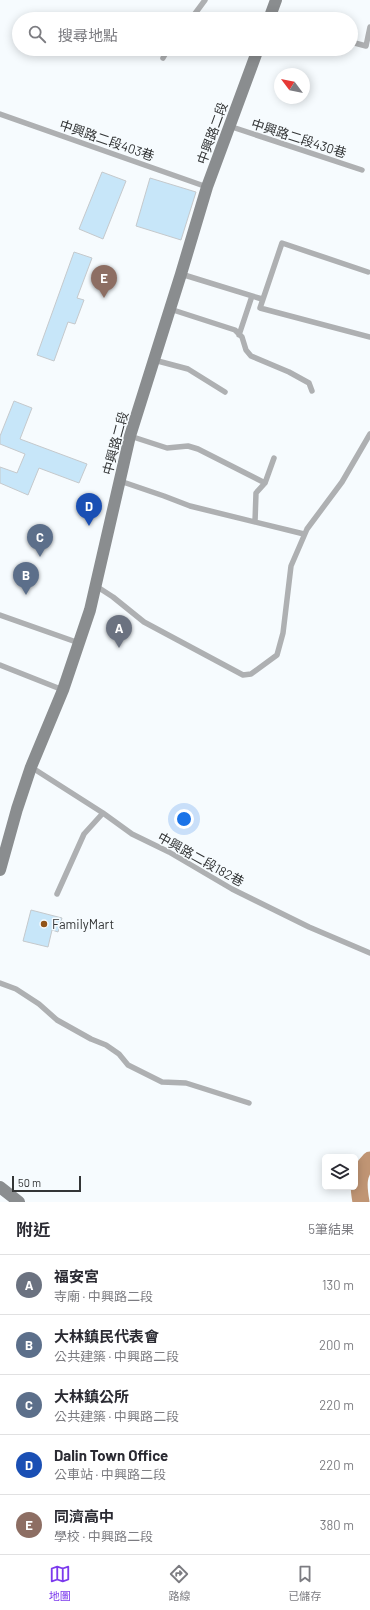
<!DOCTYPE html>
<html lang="zh-TW">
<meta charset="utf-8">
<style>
:root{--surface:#fff;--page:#f7f7f7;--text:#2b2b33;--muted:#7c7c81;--line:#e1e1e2;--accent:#7c3aed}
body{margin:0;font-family:Barlow,"Noto Sans TC",sans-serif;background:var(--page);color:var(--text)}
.controls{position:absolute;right:12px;bottom:12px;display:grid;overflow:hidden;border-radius:6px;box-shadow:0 2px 10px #0003}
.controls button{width:36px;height:36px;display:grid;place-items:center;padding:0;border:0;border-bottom:1px solid var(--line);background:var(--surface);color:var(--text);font:20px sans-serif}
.compass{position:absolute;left:274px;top:68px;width:36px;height:36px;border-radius:50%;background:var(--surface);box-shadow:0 2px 10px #0003;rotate:302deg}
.scale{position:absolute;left:12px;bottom:10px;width:69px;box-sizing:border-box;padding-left:4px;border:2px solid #333536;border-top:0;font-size:11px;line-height:14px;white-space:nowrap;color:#333536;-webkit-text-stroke:3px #f6fbfe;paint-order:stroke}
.you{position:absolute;left:184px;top:819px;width:14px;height:14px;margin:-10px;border:3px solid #fff;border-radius:50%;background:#1a73e8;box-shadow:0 0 0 6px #1a73e833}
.badge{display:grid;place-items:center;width:26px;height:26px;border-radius:50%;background:var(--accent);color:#fff;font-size:13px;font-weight:700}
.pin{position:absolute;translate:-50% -33px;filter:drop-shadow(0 1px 2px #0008)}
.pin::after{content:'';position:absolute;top:21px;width:14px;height:12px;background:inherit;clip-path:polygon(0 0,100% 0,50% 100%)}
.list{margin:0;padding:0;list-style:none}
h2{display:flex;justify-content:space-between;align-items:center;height:52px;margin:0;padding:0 16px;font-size:17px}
h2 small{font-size:13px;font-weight:400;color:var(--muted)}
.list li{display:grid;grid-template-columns:26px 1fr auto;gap:12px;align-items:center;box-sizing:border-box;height:60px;padding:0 16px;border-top:1px solid var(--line)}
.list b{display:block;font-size:15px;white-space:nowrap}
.list p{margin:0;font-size:13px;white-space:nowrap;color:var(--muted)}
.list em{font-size:13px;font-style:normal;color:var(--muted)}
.icon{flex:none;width:22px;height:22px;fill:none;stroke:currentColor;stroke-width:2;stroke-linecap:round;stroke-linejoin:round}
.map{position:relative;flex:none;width:370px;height:1202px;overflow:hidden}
.search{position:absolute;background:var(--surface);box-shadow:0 2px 10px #0003;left:12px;right:12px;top:12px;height:44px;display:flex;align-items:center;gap:10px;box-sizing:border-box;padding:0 14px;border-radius:22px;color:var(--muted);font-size:15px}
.sheet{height:352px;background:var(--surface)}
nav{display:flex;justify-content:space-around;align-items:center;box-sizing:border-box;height:56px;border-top:1px solid var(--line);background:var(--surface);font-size:11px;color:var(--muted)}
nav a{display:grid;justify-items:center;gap:2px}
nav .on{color:var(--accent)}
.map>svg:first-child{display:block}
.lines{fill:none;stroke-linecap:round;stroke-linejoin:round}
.river{stroke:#c09574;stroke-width:17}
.building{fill:#c7e6f9;stroke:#c5c9cc}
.lane{stroke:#aeb0b2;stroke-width:5.5}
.secondary{stroke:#8a8d8f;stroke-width:12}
.poi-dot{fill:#915317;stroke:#f6fbfe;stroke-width:1.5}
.labels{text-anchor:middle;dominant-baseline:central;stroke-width:3;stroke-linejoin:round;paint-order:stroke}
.street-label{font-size:13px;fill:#333536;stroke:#f6fbfe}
.poi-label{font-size:13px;fill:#333536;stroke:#f6fbfe;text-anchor:start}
</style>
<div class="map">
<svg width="370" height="1202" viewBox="0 0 370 1202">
<rect width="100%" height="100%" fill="#f6fbfe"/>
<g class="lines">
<path class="river" d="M361 1202C358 1185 357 1173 370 1160"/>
</g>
<path class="building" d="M102 172 126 181 103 239 79 229Z
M150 178 196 192 181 240 136 226Z
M74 252 92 258 77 298 84 300 75 324 68 322 54 361 37 355Z
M14 401 32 408 20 439 87 464 79 483 39 468 28 495 0 483V467L17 473 25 454 0 444V436Z
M31 910 62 918 58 932 52 930 48 947 23 941Z"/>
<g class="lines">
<path class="lane" d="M191 19 205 0
M351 42 366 46 370 27
M163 58 168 49
M0 114 207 187
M229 126 362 170
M368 272 282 243 260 308 370 337
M181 274 262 299
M170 309 235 330 242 337 246 350 251 356 289 372 309 383 312 391
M239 335 252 296
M154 360 188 369 225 392
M130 436 167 448 188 446 198 449 265 483 274 458
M120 481 164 496 190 506 304 534
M255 522 256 493 265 483
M96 586 113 597 144 622 243 675 251 674 277 655 283 633 291 566 307 529 342 482 370 434
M0 615 79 643
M0 665 63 690
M31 767 103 813 132 834 169 852 232 889 309 927 370 953
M57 894 84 834 103 813
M0 983 16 989 39 1004 57 1020 91 1039 106 1045 119 1054 128 1065 162 1082 186 1083 249 1103"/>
<path class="secondary" d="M269 19 276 0
M0 870 17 809 31 767 63 690 90 610 130 436 181 274 207 187 258 49
M0 1187 19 1202"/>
</g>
<circle class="poi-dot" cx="44" cy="924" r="4"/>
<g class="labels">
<g class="street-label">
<text transform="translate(212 133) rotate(-70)">中興路二段</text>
<text transform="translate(299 138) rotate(18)">中興路二段430巷</text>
<text transform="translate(107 140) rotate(19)">中興路二段403巷</text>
<text transform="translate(115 443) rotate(-75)">中興路二段</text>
<text transform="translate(201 859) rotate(29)">中興路二段182巷</text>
</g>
<g class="poi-label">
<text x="52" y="924">FamilyMart</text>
</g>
</g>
</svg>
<div class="controls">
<button><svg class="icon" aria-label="layers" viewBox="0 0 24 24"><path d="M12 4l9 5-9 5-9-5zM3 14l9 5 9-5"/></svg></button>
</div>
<svg class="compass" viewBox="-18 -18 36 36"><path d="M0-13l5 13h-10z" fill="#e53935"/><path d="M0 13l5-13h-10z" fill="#7c7c81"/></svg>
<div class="scale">50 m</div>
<div class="you"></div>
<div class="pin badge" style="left:119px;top:648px;background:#6b7280">A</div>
<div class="pin badge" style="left:26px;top:595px;background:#5c6f8a">B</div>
<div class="pin badge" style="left:40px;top:557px;background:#5c6f8a">C</div>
<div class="pin badge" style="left:89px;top:526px;background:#1a4fb4">D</div>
<div class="pin badge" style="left:104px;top:298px;background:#8d6e63">E</div>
<div class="search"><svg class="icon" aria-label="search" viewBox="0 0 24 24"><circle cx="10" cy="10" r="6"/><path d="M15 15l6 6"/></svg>搜尋地點</div>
</div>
<section class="sheet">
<h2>附近<small>5筆結果</small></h2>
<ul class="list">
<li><span class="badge" style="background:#6b7280">A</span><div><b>福安宮</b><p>寺廟 · 中興路二段</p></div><em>130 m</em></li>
<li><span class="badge" style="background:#5c6f8a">B</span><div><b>大林鎮民代表會</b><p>公共建築 · 中興路二段</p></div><em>200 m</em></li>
<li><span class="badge" style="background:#5c6f8a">C</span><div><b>大林鎮公所</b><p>公共建築 · 中興路二段</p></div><em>220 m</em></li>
<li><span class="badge" style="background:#1a4fb4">D</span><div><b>Dalin Town Office</b><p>公車站 · 中興路二段</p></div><em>220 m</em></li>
<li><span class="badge" style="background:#8d6e63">E</span><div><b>同濟高中</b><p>學校 · 中興路二段</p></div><em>380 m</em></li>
</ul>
</section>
<nav>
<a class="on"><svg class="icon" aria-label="map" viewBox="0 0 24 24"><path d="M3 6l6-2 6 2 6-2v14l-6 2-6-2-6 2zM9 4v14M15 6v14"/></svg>地圖</a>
<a><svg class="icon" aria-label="directions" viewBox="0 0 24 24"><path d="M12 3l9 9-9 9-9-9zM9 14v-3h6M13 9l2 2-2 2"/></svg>路線</a>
<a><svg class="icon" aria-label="saved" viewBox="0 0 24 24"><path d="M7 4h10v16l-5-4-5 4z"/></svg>已儲存</a>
</nav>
